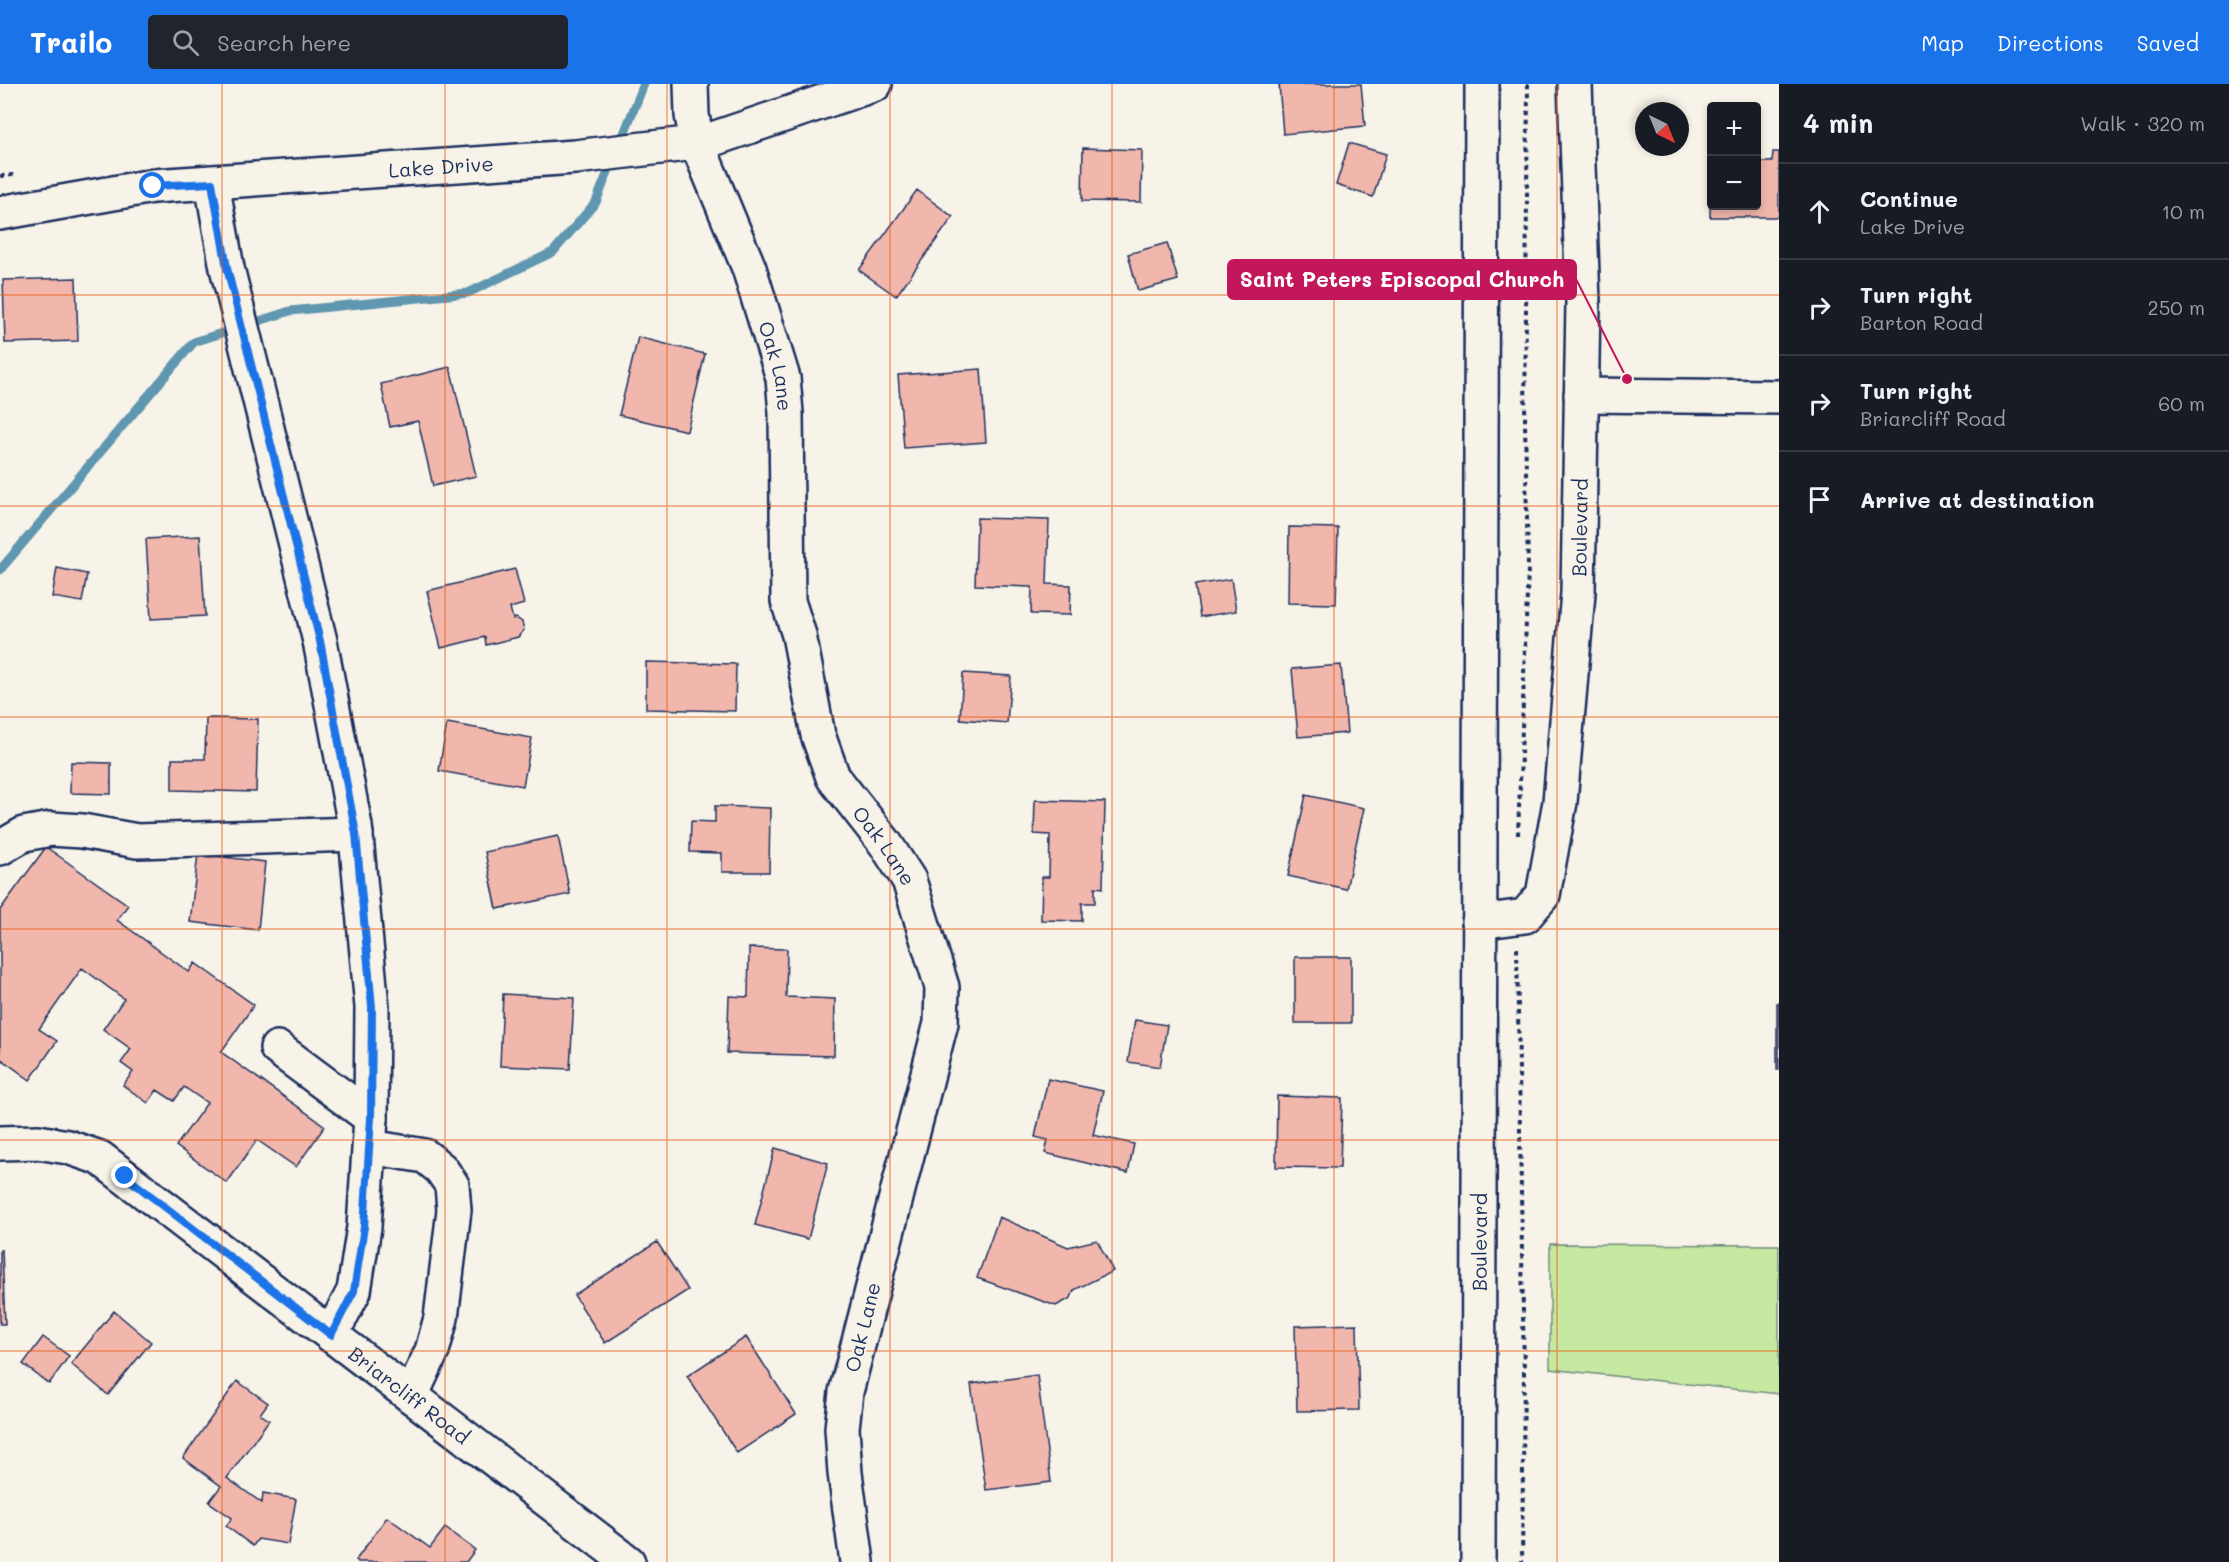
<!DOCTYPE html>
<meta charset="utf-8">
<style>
:root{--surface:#171b24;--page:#20242c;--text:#f1f3f6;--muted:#9ea1a6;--line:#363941;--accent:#1a73e8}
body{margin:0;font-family:Mali,sans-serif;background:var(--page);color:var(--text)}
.controls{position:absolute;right:18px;top:18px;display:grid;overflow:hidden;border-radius:6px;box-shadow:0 3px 9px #0003}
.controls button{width:54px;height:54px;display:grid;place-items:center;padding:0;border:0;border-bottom:2px solid var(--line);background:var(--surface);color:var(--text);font:30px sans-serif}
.compass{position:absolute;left:1635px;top:18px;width:54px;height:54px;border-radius:50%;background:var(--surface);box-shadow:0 3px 9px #0003;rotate:137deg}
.stop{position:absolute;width:18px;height:18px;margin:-14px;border:4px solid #1a73e8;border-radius:50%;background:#fff}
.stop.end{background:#1a73e8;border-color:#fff;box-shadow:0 2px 6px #0008}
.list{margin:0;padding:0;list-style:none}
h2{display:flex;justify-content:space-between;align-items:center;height:78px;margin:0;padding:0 24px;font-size:26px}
h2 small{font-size:20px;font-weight:400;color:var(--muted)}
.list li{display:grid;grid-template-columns:39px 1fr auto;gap:18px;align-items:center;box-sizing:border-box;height:96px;padding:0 24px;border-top:2px solid var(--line)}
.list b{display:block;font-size:22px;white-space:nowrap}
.list p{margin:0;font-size:20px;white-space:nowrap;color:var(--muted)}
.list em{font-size:20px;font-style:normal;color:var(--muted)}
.icon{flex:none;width:33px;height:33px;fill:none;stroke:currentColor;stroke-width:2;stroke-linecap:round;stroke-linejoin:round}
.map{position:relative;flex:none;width:1779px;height:1478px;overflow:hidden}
header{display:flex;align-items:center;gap:36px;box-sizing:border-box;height:84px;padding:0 30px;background:var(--accent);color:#fff}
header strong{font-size:28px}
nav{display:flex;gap:33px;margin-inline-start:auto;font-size:21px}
.search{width:420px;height:54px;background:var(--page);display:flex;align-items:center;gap:15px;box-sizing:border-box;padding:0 21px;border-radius:6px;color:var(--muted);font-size:22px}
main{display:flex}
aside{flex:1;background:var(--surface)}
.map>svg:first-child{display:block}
.green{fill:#c6e9a2;stroke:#708c80;stroke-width:1.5}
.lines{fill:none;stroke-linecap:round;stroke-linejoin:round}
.stream{stroke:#5e96b0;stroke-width:9}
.building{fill:#f2b7ac;stroke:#1b2f5e;stroke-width:1.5}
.minor-casing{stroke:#1b2f5e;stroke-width:38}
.major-casing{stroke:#1b2f5e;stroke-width:38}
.path{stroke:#1b2f5e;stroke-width:4;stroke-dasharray:4.5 4.5;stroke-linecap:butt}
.minor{stroke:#f7f3e8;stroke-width:33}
.major{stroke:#f7f3e8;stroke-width:33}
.route{stroke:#1a73e8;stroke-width:8}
.grid{fill:none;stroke:#e8590c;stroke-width:1.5;stroke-opacity:0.55}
.labels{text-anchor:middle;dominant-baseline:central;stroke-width:4.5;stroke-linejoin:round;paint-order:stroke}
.street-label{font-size:20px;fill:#1b2f5e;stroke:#f7f3e8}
.leader{fill:none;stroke:#c2185b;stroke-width:2}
.callout-dot{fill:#c2185b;stroke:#f7f3e8;stroke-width:2}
.callout{fill:#c2185b;stroke:#c2185b;stroke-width:2}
.callout-label{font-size:21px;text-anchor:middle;font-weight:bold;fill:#fff}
</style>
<header>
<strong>Trailo</strong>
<div class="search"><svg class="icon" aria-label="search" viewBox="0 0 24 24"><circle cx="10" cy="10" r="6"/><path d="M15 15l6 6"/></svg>Search here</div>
<nav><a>Map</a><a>Directions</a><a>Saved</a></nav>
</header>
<main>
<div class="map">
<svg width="1779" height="1478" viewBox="0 0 1779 1478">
<rect width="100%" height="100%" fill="#f7f3e8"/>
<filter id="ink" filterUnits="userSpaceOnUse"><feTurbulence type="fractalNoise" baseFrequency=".0167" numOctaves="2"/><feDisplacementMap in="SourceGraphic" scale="12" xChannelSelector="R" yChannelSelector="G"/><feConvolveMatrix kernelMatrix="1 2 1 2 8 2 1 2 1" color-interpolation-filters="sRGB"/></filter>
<g filter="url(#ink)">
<path class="green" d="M1550 1160 1779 1161V1310L1550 1285Z"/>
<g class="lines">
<path class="stream" d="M619 62 644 0
M0 486 194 258 290 227 468 209 553 168 596 118 613 75"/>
</g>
<path class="building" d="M1279 0H1361L1365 42 1283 50Z
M1349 59 1386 70 1373 113 1336 101Z
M1083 64 1142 66 1141 118 1082 117Z
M1773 68H1779V133H1710L1711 78 1712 122H1756V78H1772Z
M917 106 953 133 896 212 859 186Z
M1167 159 1178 196 1138 207 1128 170Z
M76 194 78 257 5 259 3 196Z
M638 253 705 270 687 347 619 331Z
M450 283 476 392 433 402 418 337 390 343 381 300Z
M981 285 986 358 904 364 898 291Z
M977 434 1049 436 1047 500 1071 501 1070 531 1031 530 1032 503 975 501Z
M1289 443 1338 444 1336 520 1288 519Z
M200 452 205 532 151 535 146 455Z
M57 484 87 490 82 518 52 513Z
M515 485 524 520 510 524 513 535 516 534 522 538 524 546 518 553 486 561 485 553 441 564 427 507Z
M1231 495 1236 527 1200 533 1195 501Z
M646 578 736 580 735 627 646 625Z
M1341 581 1347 649 1298 653 1292 585Z
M963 589 1011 592 1007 639 960 635Z
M206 634 258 635 256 708 172 706V675H205Z
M447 639 532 654 523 702 439 687Z
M71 678 111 679V710L70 709Z
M1306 711 1364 724 1346 805 1288 792Z
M1035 716 1105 718 1103 804 1095 803V819H1082V837L1041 836 1042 793H1049L1050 751 1034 750Z
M715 722 770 724 769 788H722V769L690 768 691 737 715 738Z
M558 752 570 810 497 825 485 768Z
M46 763 128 821 117 836 189 888 195 879 254 921 221 968 325 1042 296 1083 257 1056 227 1099 176 1062 207 1019 184 1003 174 1017 157 1006 148 1019 123 1001 133 988 121 979 131 965 103 945 124 915 82 884 39 945 57 957 30 996 0 974V826Z
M198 770 265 778 258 846 190 838Z
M749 864 787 865 786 913 835 915 834 972 727 969 729 912 748 913Z
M1295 873H1351V939H1295Z
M503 910 574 914 570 985 500 982Z
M1777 919H1779V986H1777Z
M1135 936 1167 941 1160 983 1128 978Z
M1048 995 1103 1007 1093 1051 1134 1060 1128 1089 1045 1069 1048 1056 1035 1053Z
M1277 1012 1342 1014 1340 1084 1276 1083Z
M775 1064 828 1079 808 1155 755 1141Z
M999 1133 1068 1163 1097 1156 1113 1187 1074 1206 1071 1214 1056 1222 977 1194Z
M657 1158 688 1206 605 1259 574 1211Z
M0 1166H2L5 1240H0Z
M114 1227 151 1258 108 1311 71 1280Z
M1357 1240 1359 1326 1297 1327 1295 1242Z
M43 1253 69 1272 49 1300 23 1280Z
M746 1253 796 1330 737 1369 687 1292Z
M1037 1291 1051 1398 986 1406 971 1300Z
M237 1297 268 1319 260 1330 269 1336 227 1394 262 1419 263 1409 296 1415 288 1460 258 1455 253 1462 226 1442 232 1434 209 1418 221 1402 183 1374Z
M387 1433 430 1464 445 1444 475 1466 466 1478H358L356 1476Z"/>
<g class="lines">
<defs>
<g id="minor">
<path id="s1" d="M691 0 692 31 697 59 749 184 783 294 786 329 788 517 799 551 818 651 833 693 885 759 909 796 942 903 941 939 846 1308 842 1344 845 1389 857 1478"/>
<path d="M212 99 227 184 320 557 355 742 372 923 371 1034 364 1143 354 1207 331 1251"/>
<path id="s2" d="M0 129 153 102 575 73 704 58 875 0"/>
<path d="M1581 311 1779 313"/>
<path d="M0 764 24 750 51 745 82 747 137 757 356 750"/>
<path id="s3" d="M1479 838 1525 832 1543 811 1560 718 1578 509 1583 218 1575 0"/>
<path d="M277 964 371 1034"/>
<path id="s4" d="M0 1059 38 1058 68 1063 100 1074 628 1478"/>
<path d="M370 1063 425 1072 441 1085 452 1101 454 1126 441 1234 432 1267 411 1312"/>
</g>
<g id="major">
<path id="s5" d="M1478 1478 1482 0"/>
</g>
</defs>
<use href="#minor" class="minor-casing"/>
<use href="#major" class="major-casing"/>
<path class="path" d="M0 92 14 91
M1518 751 1528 484 1525 339 1528 0
M1517 864 1524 1290 1522 1478"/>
<use href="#minor" class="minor"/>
<use href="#major" class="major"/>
</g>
</g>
<g class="lines" filter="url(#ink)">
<path class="route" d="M125 1092 331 1251 354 1207 364 1143 371 1034 372 923 356 750 320 557 227 184 212 99 153 102"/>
</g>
<path class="grid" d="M222 0V1478M445 0V1478M667 0V1478M890 0V1478M1112 0V1478M1334 0V1478M1557 0V1478M0 211H1779M0 422H1779M0 633H1779M0 845H1779M0 1056H1779M0 1267H1779"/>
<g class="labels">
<g class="street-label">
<text stroke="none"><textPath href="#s2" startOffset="444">Lake Drive</textPath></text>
<text stroke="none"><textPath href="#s1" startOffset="297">Oak Lane</textPath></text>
<text stroke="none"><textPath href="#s3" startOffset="444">Boulevard</textPath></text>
<text stroke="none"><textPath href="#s1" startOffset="801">Oak Lane</textPath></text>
<text stroke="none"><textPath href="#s5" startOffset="320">Boulevard</textPath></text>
<text transform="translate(862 1243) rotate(-76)">Oak Lane</text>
<text stroke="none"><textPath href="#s4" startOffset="492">Briarcliff Road</textPath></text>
</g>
</g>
<path class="leader" d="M1627 295L1576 195"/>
<circle class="callout-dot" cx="1627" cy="295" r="6"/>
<rect class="callout" x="1228" y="176" width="348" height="39" rx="6"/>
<g class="callout-label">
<text x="1402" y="203">Saint Peters Episcopal Church</text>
</g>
</svg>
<div class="controls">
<button>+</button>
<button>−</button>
</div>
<svg class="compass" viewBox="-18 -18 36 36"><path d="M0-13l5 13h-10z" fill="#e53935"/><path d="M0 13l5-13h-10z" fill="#9ea1a6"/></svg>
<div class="stop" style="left:153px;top:102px"></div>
<div class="stop end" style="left:125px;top:1092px"></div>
</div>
<aside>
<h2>4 min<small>Walk · 320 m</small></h2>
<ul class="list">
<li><svg class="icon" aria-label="ahead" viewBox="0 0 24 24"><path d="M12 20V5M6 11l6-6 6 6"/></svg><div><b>Continue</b><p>Lake Drive</p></div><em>10 m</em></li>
<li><svg class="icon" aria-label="right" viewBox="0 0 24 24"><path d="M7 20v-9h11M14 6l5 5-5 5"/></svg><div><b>Turn right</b><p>Barton Road</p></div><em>250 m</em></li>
<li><svg class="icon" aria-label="right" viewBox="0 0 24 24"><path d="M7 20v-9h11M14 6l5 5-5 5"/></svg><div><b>Turn right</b><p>Briarcliff Road</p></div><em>60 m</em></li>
<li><svg class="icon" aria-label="arrive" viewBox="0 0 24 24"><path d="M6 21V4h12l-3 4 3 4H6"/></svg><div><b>Arrive at destination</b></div></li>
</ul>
</aside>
</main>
